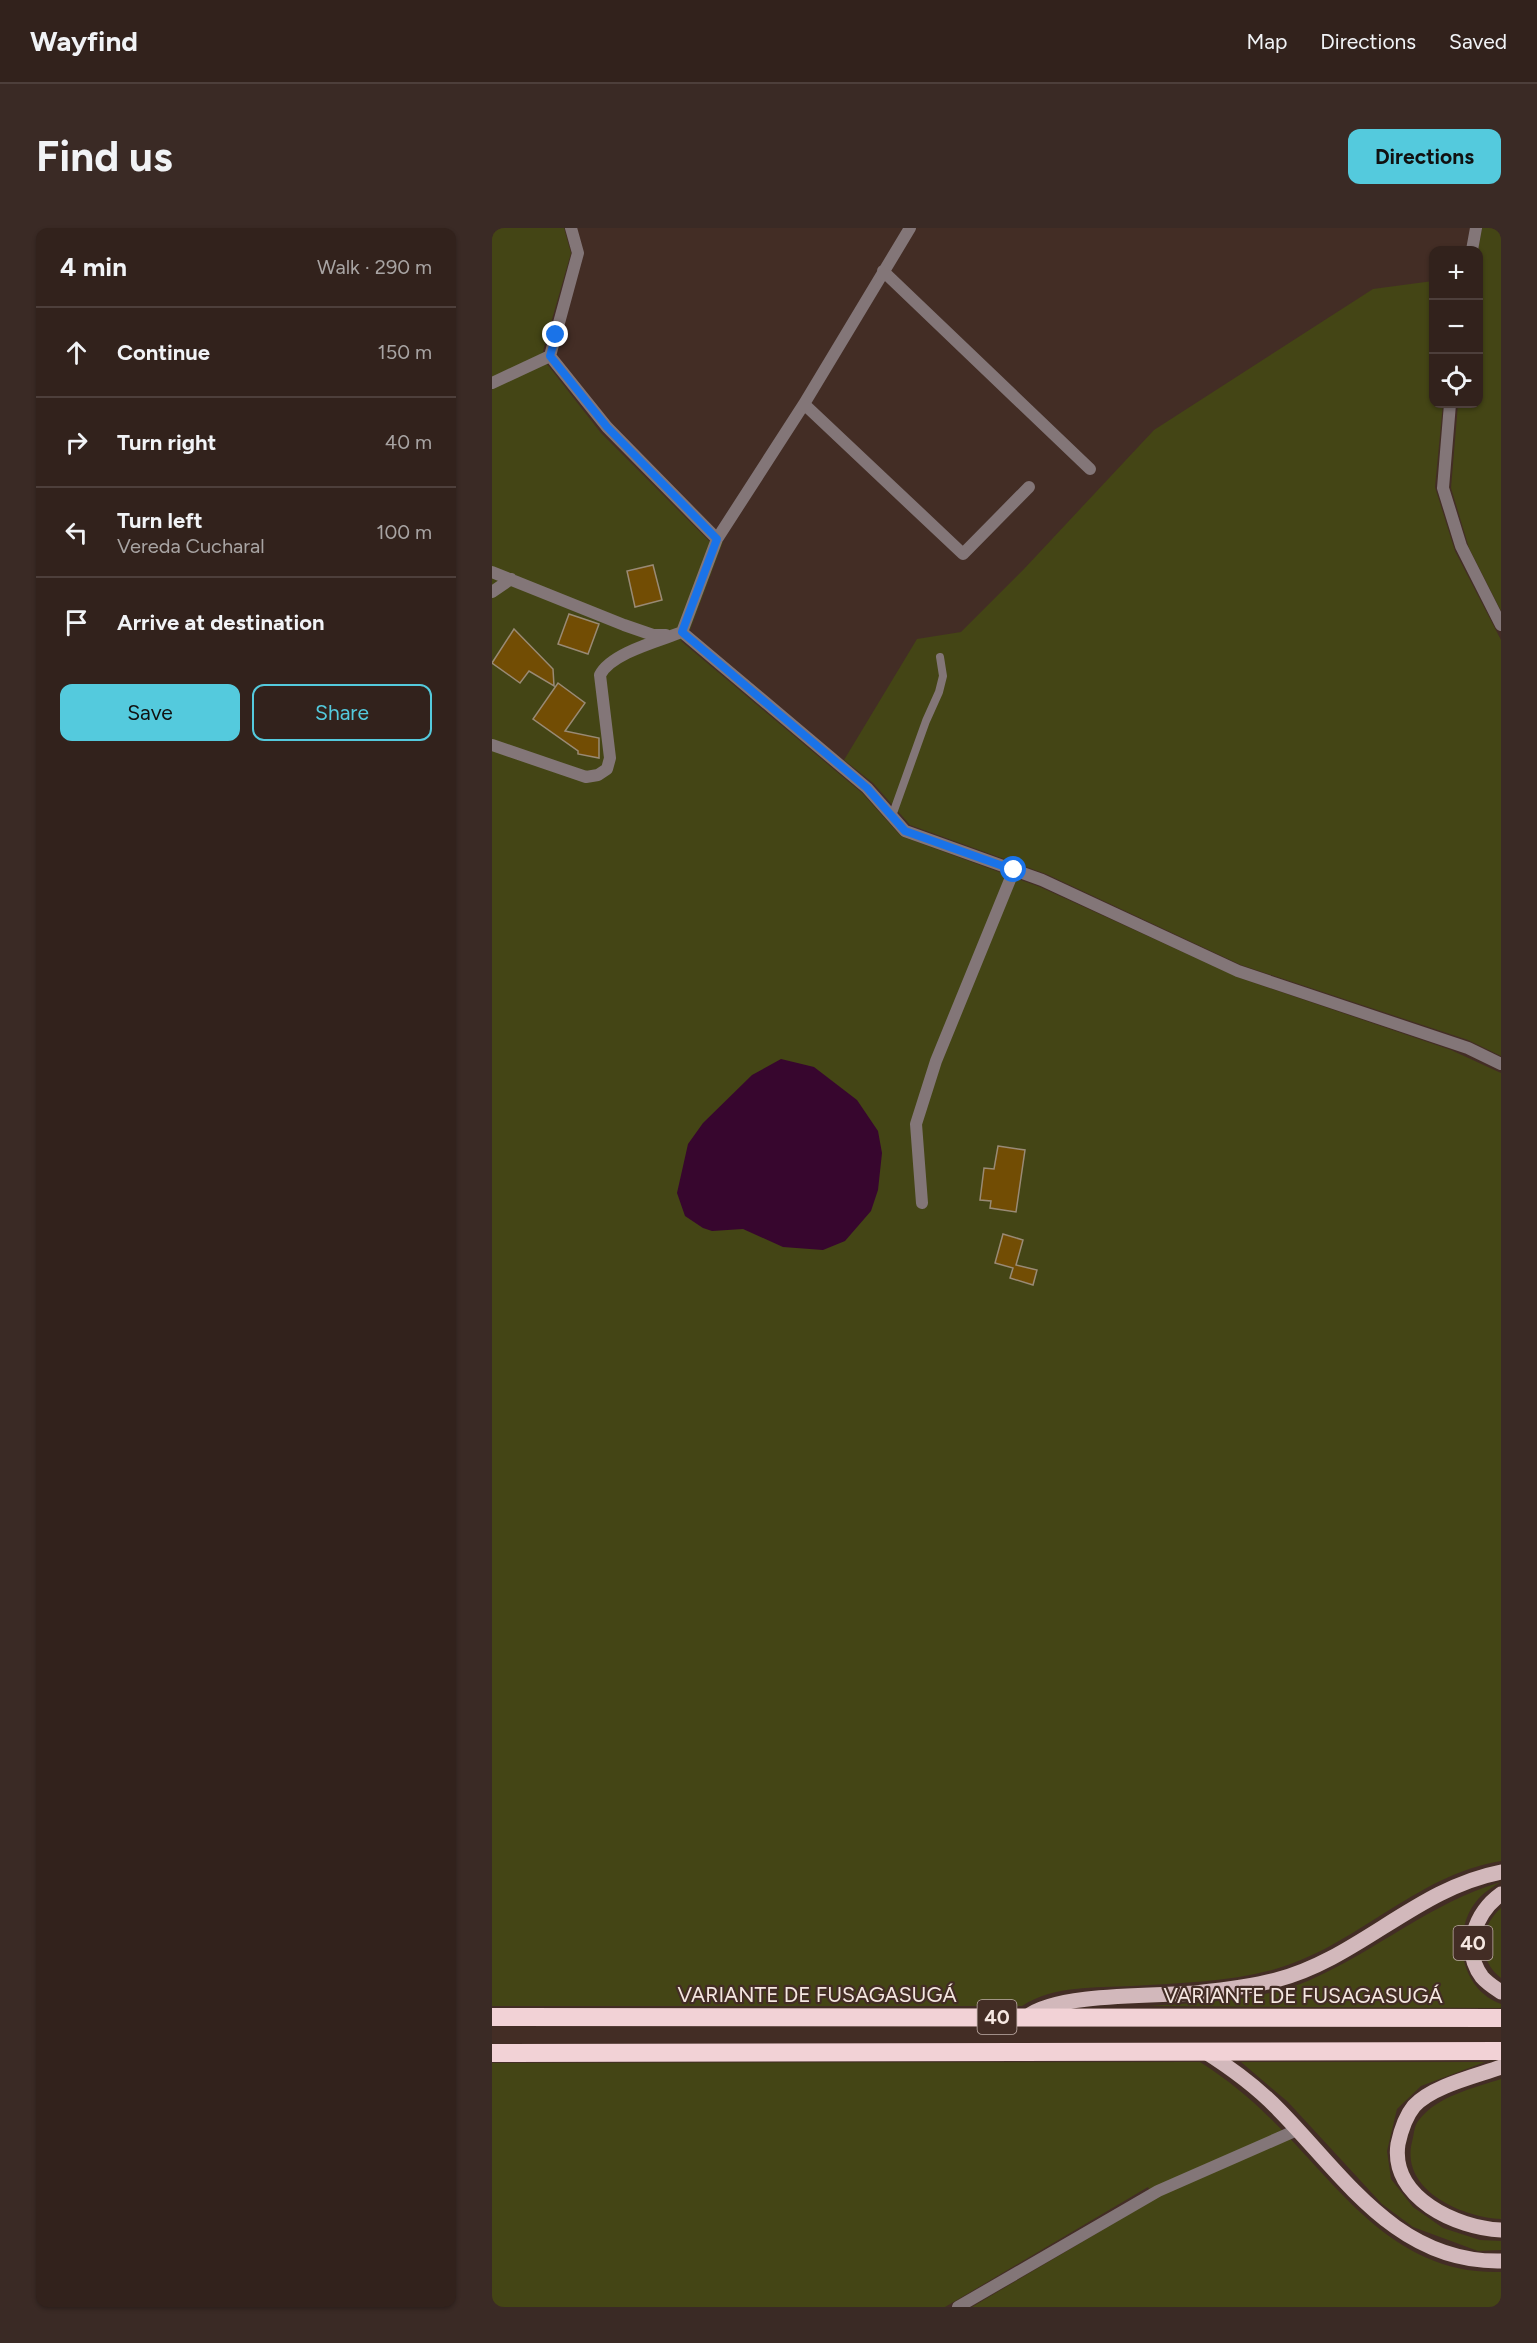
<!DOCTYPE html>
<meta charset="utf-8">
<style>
:root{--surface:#32221c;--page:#3a2a25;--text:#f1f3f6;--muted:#a8a4a3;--line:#4d3f3b;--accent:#54cadd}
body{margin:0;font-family:Figtree,sans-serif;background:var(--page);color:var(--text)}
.controls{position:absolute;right:18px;top:18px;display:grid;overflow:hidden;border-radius:12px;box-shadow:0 2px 4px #0004}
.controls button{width:54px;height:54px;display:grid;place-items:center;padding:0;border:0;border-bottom:2px solid var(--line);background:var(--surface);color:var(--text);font:30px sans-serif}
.stop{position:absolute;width:18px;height:18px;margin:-14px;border:4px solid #1a73e8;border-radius:50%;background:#fff}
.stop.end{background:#1a73e8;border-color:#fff;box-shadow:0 2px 6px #0008}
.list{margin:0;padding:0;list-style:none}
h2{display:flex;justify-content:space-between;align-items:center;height:78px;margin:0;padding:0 24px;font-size:26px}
h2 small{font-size:20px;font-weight:400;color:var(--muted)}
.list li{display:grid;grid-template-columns:39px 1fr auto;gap:18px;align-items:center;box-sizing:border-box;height:90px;padding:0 24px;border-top:2px solid var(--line)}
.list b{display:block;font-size:22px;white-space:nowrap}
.list p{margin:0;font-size:20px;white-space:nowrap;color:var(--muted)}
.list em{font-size:20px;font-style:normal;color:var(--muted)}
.actions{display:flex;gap:12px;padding:18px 24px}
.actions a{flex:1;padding:14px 0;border:2px solid var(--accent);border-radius:12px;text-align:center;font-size:21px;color:var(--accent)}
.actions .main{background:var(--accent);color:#111}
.icon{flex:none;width:33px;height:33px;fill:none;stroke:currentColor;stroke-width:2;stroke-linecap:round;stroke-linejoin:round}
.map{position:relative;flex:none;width:1009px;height:2079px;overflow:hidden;border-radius:12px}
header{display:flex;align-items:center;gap:36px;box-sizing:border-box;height:84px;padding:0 30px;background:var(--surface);border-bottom:2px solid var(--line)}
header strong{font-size:28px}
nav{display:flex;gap:33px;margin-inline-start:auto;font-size:21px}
.intro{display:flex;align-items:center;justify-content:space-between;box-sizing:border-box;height:144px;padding:0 36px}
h1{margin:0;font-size:42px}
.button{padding:15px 27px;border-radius:12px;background:var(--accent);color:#111;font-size:21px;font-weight:700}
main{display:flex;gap:36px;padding:0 36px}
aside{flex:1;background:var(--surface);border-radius:12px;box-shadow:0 2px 4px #0004}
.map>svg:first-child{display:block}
.green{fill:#444515}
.water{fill:#37062e}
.building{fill:#724d04;stroke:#998a75;stroke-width:1.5}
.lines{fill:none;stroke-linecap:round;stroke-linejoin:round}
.lane{stroke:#837678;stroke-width:8}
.street{stroke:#837678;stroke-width:12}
.primary{stroke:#d2b8bb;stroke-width:15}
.highway{stroke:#f2d2d6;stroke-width:18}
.route{stroke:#1a73e8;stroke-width:8}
.labels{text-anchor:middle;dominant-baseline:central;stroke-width:4.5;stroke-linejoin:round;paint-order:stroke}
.shield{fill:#432d25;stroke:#c0afa9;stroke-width:1.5}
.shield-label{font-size:20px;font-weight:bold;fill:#f5e7e1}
.street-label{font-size:21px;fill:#f5e7e1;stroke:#432d25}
</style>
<header>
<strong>Wayfind</strong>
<nav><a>Map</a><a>Directions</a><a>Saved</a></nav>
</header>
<div class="intro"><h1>Find us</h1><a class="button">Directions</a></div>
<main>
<aside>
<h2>4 min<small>Walk · 290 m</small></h2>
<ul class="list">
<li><svg class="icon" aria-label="ahead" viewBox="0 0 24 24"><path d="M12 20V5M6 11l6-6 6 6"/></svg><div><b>Continue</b></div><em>150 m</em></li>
<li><svg class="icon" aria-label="right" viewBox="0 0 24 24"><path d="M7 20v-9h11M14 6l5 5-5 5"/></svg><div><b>Turn right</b></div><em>40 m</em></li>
<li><svg class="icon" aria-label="left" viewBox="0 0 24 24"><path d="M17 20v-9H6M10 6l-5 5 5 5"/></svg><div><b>Turn left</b><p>Vereda Cucharal</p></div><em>100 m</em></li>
<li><svg class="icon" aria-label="arrive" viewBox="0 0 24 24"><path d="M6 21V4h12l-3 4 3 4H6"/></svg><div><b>Arrive at destination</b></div></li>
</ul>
<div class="actions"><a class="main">Save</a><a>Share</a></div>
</aside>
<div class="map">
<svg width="1009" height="2079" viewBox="0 0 1009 2079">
<rect width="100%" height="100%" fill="#432d25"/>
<path class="green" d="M0 0H72L79 25 51 123 55 136 109 205 217 313 231 314 198 402 189 413 370 565 409 608 548 659 748 750 959 822 1009 845V1633C923 1647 863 1720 780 1742 735 1754 687 1755 640 1758 603 1760 562 1757 530 1778H0Z
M990 0H1009V383L977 320 959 260 966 176H987L986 22Z
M941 53 942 176H951L943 259 963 323 1009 412V828L976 812 749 737 554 646 418 597 381 555 352 532 425 411 469 404 532 341 662 202 881 61Z
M1009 1654C1002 1658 993 1664 987 1670 958 1702 967 1761 1009 1776V1780L656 1778C709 1774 767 1774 818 1752 884 1723 938 1675 1009 1654Z
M1009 1680V1750C985 1732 987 1699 1009 1680Z
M708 1834C735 1851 758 1870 780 1892 848 1959 901 2047 1009 2044V2079H480L663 1971 656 1959 453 2079H0V1835Z
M749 1834H993L929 1858 905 1881 895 1923 899 1951 921 1979 951 2000 988 2012 1009 2013V2022L986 2023 921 1999 890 1976 796 1874Z
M1009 1851V1991C970 1989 908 1962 920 1914 922 1907 922 1897 927 1892 945 1868 982 1860 1009 1851Z"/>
<path class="water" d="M289 831 322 839 365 872 386 903 390 925 386 962 379 983 353 1013 331 1022 291 1019 251 1001 220 1003 211 1000 193 988 185 965 196 916 211 895 260 847Z"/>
<path class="building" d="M161 337 170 372 143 379 135 343Z
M77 386 107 396 96 426 66 416Z
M22 401 61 441 62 458 37 443 28 455 0 435Z
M66 455 93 475 73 503 107 510V530L86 526V523L41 491Z
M506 918 533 922 524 984 498 980 499 973 488 972 492 940 502 941Z
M511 1006 531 1012 524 1037 545 1042 541 1057 518 1050 521 1040 503 1035Z"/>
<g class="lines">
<path class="lane" d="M400 588 434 493 447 464 451 448 448 429"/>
<path class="street" d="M79 0 86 25 58 128 115 199 225 311
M980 22 984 0
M391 43 598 241
M0 155 58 128
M312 176 471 326 537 259
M958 176 951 260 969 318 1009 397
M0 344 132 397 161 407H174
M0 364 19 351
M190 404 375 560 413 603 550 652 746 743 976 820 1009 836
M0 517 94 549 106 547 115 541 118 530 108 447C119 425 167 413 190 404L225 311 312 176 418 0
M430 975 424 896 444 833 522 642
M466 2079 666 1963 805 1902"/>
<path class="primary" d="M1009 1666C984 1684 969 1721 990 1749 995 1755 1003 1760 1009 1764
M535 1789C563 1765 663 1768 703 1765 730 1762 758 1759 784 1752 866 1731 925 1660 1009 1644
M712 1823C739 1840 765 1859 787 1882 852 1948 905 2035 1009 2033
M1009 1839C984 1848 940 1858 922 1878 913 1889 909 1902 906 1916 898 1970 965 2000 1009 2002"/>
<path class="highway" d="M0 1789 1009 1790
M0 1825 1009 1823"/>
</g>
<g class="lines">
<path class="route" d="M64 107 58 128 115 199 225 311 190 404 375 560 413 603 522 642"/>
</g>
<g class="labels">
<g class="shield">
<rect x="961.5" y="1698" width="39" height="34" rx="4.5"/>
<rect x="485.5" y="1772" width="39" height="34" rx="4.5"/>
</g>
<g class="shield-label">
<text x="981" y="1715">40</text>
<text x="505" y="1789">40</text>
</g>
<g class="street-label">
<text x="325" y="1766">VARIANTE DE FUSAGASUGÁ</text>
<text x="811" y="1767">VARIANTE DE FUSAGASUGÁ</text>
</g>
</g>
</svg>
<div class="controls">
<button>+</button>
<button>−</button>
<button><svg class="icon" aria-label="locate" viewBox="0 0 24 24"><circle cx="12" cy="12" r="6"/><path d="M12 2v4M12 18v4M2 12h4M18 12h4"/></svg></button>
</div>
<div class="stop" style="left:522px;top:642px"></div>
<div class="stop end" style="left:64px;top:107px"></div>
</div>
</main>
